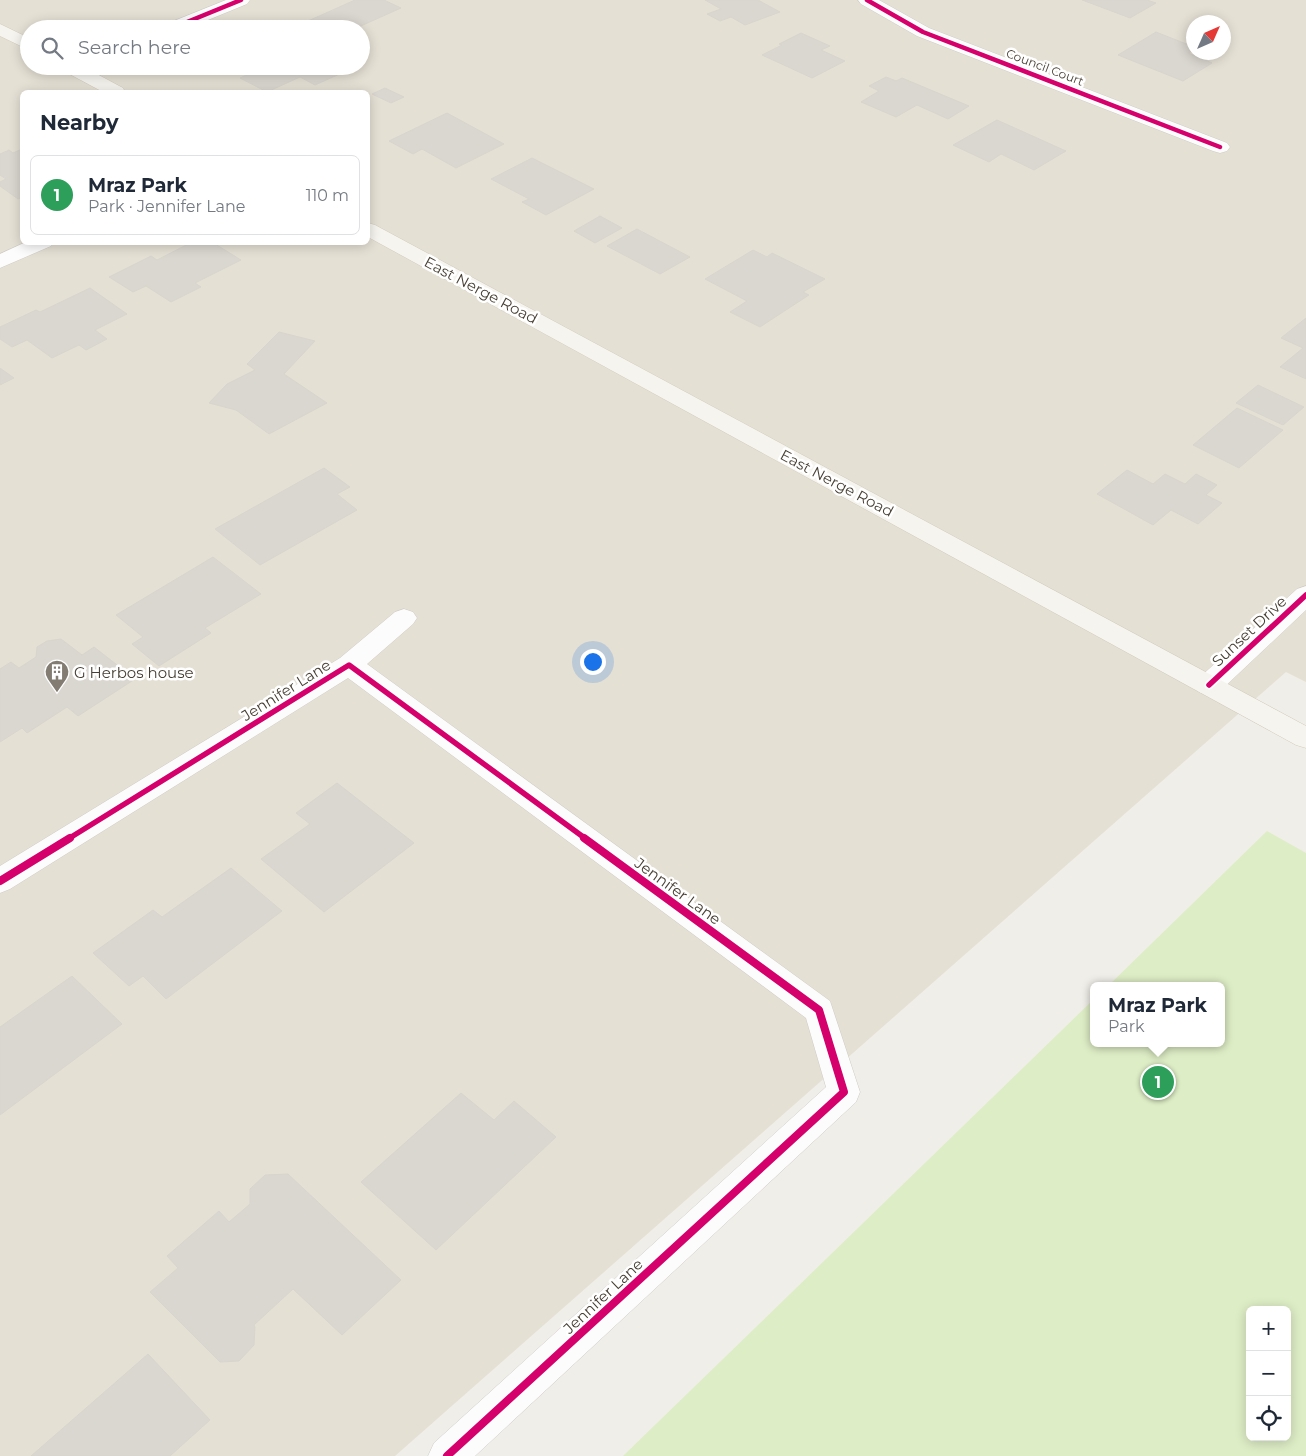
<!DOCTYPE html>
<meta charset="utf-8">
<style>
:root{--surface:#fff;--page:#f6f6f7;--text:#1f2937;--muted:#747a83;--line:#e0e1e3;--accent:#7c3aed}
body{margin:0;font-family:Montserrat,sans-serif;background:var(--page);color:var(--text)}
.controls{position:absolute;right:15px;bottom:15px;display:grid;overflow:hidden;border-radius:8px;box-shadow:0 2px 12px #0003}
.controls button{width:45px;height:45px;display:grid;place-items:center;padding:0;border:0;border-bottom:1px solid var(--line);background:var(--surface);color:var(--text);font:25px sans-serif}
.compass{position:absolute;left:1186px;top:15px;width:45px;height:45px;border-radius:50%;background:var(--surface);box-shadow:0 2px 12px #0003;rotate:45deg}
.you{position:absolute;left:592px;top:661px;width:18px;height:18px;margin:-12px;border:4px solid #fff;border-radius:50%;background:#1a73e8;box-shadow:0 0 0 8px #1a73e833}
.badge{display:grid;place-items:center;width:32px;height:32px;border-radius:50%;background:var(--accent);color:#fff;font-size:16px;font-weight:700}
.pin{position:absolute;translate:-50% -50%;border:2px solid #fff;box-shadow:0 1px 5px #0006}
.popup{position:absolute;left:1090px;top:982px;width:135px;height:65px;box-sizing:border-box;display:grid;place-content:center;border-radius:8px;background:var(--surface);filter:drop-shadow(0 1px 4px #0005);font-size:16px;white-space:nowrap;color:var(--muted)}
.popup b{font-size:19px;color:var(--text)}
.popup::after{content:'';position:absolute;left:50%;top:100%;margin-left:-10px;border:10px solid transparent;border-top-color:var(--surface)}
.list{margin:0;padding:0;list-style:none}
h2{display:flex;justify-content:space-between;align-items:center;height:65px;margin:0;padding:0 20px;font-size:21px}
h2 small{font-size:16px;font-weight:400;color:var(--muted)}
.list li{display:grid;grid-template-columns:32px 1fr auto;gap:15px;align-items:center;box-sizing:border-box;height:80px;margin:0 10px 10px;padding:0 10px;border:1px solid var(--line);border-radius:8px}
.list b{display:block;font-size:19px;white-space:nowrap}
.list p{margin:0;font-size:16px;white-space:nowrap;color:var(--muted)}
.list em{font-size:16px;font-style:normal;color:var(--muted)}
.icon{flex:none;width:28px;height:28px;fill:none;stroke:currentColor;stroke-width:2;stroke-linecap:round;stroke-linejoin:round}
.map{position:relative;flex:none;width:1306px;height:1456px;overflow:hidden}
.search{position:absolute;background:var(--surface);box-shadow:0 2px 12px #0003;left:20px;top:20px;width:350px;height:55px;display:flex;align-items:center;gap:12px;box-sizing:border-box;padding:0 18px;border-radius:28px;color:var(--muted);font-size:19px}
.panel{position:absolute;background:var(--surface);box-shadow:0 2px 12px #0003;left:20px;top:90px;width:350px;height:155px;border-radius:8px}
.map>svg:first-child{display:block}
.residential{fill:#e5e0d4;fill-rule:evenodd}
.green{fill:#ddedc5;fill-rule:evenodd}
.building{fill:#dad7d0;stroke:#d8d5ce}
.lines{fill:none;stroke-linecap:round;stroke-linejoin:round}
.street-casing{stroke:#cecbc5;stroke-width:1}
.secondary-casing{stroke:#d0cbbe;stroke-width:1}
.street{fill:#fdfcfc;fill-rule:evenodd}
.secondary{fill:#f6f4ee;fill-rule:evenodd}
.cycleway-far2-casing{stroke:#fff;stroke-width:7}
.cycleway-far1-casing{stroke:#fff;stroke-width:9}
.cycleway-casing{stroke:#fff;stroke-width:11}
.cycleway-far2{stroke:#d6006c;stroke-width:4.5}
.cycleway-far1{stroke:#d6006c;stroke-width:5.5}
.cycleway{stroke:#d6006c;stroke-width:8}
.labels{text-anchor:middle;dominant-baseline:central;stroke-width:5;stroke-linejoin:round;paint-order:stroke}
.far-street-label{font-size:12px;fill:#473f33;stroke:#fff}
.street-label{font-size:15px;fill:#473f33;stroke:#fff}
.poi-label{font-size:15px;fill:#473f33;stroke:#fff;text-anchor:start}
</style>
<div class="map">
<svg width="1306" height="1456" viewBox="0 0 1306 1456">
<rect width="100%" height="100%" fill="#f0eee8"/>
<path class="residential" d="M0 0H1306V682L1286 672 395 1456H0ZM1194 22H1224V52H1194ZM29 29H361V66H29ZM22 92H368V242H22Z"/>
<path class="green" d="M1267 831 1306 853V1456H623L1094 999V1043H1222V986H1108ZM1250 1310H1287V1437H1250Z"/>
<path class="building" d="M355 0H384L401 8 354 29H324L308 21Z
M705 0H758L780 12 745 25 731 17 720 21 707 14 721 9Z
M1082 0H1147L1156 3 1130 18Z
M1156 32 1194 47V50L1188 53 1212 63 1183 81 1118 55Z
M801 33 830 46 821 50 845 61 812 78 762 55 782 45 779 44Z
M266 66H333L344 72 315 85 300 77 267 92 240 78Z
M886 77 896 81 902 78 969 106 948 119 917 105 896 117 861 102 879 91 869 86Z
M385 88 404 97 391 103 372 94Z
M447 113 504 144 456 168 422 149 413 154 389 141Z
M997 120 1066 151 1034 170 1001 154 989 162 953 145Z
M22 149V197L18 199 0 186V182L6 179 0 175V154L9 150 13 153Z
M532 158 594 189 546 215 522 202 529 199 491 179Z
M600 216 622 228 595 243 574 231Z
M637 229 690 257 660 274 607 246Z
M192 242H212L241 260 195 283 201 287 171 302 146 286 133 292 109 277 151 256 157 260Z
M753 250 767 257 772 253 825 279 803 292 809 295 760 327 730 312 747 301 705 279Z
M90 288 127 314 95 330 107 339 86 350 79 345 52 358 27 340 12 347 0 339V327L36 310 40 312Z
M1306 318V379L1280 367 1303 348 1281 338Z
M279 332 315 341 284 374 327 403 269 434 236 410 209 403 227 384 255 370 247 364Z
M0 368 14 378 0 385Z
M1258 385 1304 407 1283 425 1236 403Z
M1237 408 1283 430 1239 468 1193 445Z
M324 468 350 487 337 494 357 510 260 565 215 529Z
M1127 470 1153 484 1165 474 1185 484 1196 474 1217 485 1206 495 1222 503 1198 524 1171 510 1153 525 1097 494Z
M213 557 261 594 205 628 211 633 159 666 132 644 143 637 116 615Z
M61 639 82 655 94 647 135 679 78 716 67 707 27 733 22 728 0 742V669L11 662 19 668 36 657 37 647 47 641Z
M337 783 414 843 324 912 261 859 310 824 296 813Z
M231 868 282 911 166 999 143 976 129 986 93 953 153 910 162 917Z
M72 976 122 1024 0 1115V1027Z
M461 1093 494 1120 514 1101 556 1137 436 1250 361 1182Z
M288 1174 401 1280 342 1335 293 1289 254 1325 255 1327 254 1345 239 1361 220 1362 150 1292 178 1268 167 1256 219 1211 229 1222 250 1204V1189L265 1175Z
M148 1354 210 1420 170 1456H31Z"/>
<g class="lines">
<defs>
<path id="street" d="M226 0H250L247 4 186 29H161L164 25Z
M858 0H879L929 28 1227 143 1230 147 1227 151 1220 153 1213 151 917 36 861 4Z
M26 242H54L51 246 0 268V254Z
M1306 586V610L1219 692 1209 695 1199 692 1196 685 1199 678 1297 589Z
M404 609 413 612 417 618 413 624 367 664 830 1001 860 1092 856 1102 475 1456H428L434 1443 826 1087 806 1018 348 678 10 889 0 893V866L340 658 395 612Z"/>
<path id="secondary" d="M0 24 29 38V50L0 36Z
M59 66H82L123 88 125 92H103L62 70Z
M368 223 375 225 1306 726V748L1296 745 368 237Z"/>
</defs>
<use href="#street" class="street-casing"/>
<use href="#secondary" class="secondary-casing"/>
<use href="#street" class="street"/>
<use href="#secondary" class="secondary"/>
<defs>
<path id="cycleway-far2" d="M867 0 923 32 1220 147
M170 29 241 0"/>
<path id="cycleway-far1" d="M1209 685 1306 595
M68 839 349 665 586 839"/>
<path id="cycleway" d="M0 881 70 838
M447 1456 844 1092 819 1010 584 838"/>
</defs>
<use href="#cycleway-far2" class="cycleway-far2-casing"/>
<use href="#cycleway-far1" class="cycleway-far1-casing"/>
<use href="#cycleway" class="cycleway-casing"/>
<use href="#cycleway-far2" class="cycleway-far2"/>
<use href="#cycleway-far1" class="cycleway-far1"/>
<use href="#cycleway" class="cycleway"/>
</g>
<defs>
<symbol id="building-pin" viewBox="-11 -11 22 30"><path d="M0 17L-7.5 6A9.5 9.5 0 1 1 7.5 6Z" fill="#827c72" stroke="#fff"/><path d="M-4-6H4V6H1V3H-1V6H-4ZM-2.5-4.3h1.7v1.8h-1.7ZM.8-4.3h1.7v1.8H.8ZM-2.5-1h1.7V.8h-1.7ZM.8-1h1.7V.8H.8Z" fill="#fff"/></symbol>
</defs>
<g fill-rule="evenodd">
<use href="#building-pin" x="43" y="658" width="28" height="38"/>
</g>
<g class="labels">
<g class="far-street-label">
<text transform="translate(1045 67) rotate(21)">Council Court</text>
</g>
<g class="street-label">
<text transform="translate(481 290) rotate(28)">East Nerge Road</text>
<text transform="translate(837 483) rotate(28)">East Nerge Road</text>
<text transform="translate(1249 631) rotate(-43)">Sunset Drive</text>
<text transform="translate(286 690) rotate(-32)">Jennifer Lane</text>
<text transform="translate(678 891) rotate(36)">Jennifer Lane</text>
<text transform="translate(603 1296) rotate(-43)">Jennifer Lane</text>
</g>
<g class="poi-label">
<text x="74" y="672">G Herbos house</text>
</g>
</g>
</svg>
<div class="controls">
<button>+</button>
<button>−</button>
<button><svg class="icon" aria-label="locate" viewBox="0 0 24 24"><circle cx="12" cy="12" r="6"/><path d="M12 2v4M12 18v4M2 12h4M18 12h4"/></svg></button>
</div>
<svg class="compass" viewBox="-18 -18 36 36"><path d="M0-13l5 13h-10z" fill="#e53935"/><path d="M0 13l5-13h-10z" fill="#747a83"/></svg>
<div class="you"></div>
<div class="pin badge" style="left:1158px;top:1082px;background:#2e9e5b">1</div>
<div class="popup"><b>Mraz Park</b>Park</div>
<div class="search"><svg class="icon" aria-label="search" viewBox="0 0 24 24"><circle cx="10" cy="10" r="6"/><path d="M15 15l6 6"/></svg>Search here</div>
<section class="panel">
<h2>Nearby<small></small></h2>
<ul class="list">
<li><span class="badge" style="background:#2e9e5b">1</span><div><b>Mraz Park</b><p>Park · Jennifer Lane</p></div><em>110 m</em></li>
</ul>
</section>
</div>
